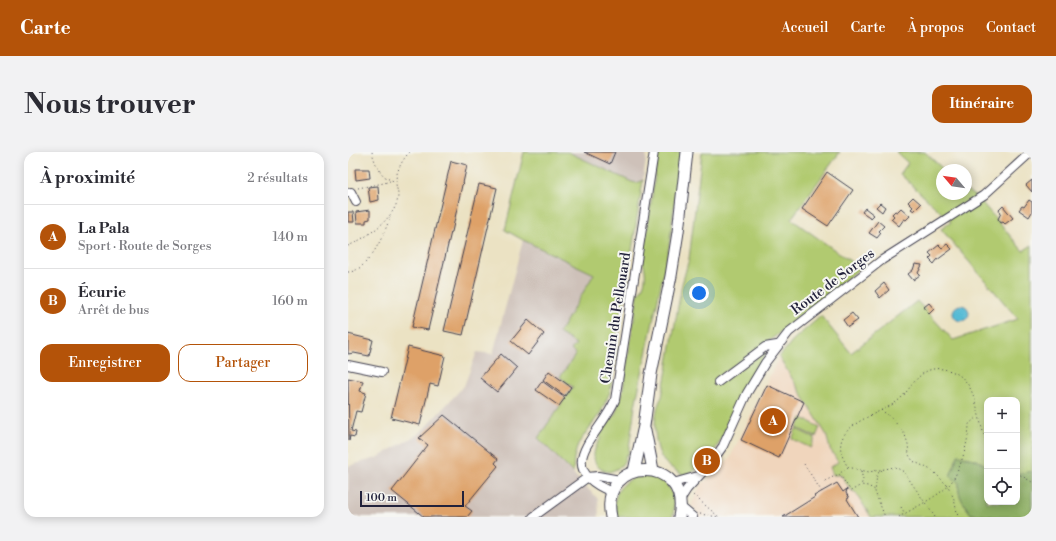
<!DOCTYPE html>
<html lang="fr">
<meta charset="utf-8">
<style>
:root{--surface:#fff;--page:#f2f2f3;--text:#2b2b33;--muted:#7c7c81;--line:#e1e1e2;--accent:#b45309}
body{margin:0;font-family:"Libre Bodoni",serif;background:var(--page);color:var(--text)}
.controls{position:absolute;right:12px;bottom:12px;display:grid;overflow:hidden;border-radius:8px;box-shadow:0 2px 10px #0003}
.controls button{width:36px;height:36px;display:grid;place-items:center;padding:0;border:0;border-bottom:1px solid var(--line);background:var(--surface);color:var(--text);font:20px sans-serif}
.compass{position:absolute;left:588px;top:12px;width:36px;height:36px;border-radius:50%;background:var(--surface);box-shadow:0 2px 10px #0003;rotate:299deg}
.scale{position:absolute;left:12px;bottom:10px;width:104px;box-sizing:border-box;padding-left:4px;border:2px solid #22223b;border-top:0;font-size:11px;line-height:14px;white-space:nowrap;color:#22223b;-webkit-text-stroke:3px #f6f6f2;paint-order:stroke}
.you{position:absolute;left:351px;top:141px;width:14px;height:14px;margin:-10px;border:3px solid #fff;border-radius:50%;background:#1a73e8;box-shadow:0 0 0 6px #1a73e833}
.badge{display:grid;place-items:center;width:26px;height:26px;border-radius:50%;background:var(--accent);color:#fff;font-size:13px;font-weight:700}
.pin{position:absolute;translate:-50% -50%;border:2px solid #fff;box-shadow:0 1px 4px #0006}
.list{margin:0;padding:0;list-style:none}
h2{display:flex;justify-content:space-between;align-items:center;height:52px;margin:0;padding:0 16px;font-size:17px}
h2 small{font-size:13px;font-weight:400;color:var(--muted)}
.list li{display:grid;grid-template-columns:26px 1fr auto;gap:12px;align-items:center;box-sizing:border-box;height:64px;padding:0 16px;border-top:1px solid var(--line)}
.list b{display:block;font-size:15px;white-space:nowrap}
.list p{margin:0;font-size:13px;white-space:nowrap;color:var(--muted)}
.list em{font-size:13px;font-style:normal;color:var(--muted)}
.actions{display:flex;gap:8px;padding:12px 16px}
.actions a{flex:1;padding:9px 0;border:1px solid var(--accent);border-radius:12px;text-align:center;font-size:14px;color:var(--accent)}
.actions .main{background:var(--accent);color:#fff}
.icon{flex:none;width:22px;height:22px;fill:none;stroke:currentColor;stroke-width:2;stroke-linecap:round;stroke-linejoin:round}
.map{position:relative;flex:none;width:684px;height:365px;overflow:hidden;border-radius:12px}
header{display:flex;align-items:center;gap:24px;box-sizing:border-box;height:56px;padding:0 20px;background:var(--accent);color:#fff}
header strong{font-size:19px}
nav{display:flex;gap:22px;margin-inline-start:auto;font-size:14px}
.intro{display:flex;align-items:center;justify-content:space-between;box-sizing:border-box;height:96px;padding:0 24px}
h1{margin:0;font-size:28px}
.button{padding:10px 18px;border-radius:12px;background:var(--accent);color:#fff;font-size:14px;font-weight:700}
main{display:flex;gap:24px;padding:0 24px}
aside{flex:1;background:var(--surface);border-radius:12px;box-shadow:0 2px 10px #0003}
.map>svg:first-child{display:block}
.built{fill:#f0d5bc}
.industrial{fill:#cec1b9}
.green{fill:#b1ca70;stroke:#6a7656}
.forest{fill:#8cae62;stroke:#57684e}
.water{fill:#57bbd5;stroke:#3c6e88}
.building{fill:#dea168}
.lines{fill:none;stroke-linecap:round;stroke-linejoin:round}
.minor-casing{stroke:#403f4f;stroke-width:10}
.major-casing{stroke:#403f4f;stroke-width:13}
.path{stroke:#403f4f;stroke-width:1;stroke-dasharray:1 3;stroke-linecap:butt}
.minor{stroke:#fff;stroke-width:8}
.major{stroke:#fff;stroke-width:11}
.labels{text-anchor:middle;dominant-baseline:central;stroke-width:4;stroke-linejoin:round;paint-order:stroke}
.street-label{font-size:14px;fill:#22223b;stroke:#f6f6f2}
</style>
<header>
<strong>Carte</strong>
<nav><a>Accueil</a><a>Carte</a><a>À propos</a><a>Contact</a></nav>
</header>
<div class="intro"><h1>Nous trouver</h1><a class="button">Itinéraire</a></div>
<main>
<aside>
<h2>À proximité<small>2 résultats</small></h2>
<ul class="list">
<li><span class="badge">A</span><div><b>La Pala</b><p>Sport · Route de Sorges</p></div><em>140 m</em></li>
<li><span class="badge">B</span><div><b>Écurie</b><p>Arrêt de bus</p></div><em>160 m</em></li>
</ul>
<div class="actions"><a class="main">Enregistrer</a><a>Partager</a></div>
</aside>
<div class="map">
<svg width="684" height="365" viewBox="0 0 684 365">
<rect width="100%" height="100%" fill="#f6f6f2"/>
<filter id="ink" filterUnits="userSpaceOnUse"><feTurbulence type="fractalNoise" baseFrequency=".025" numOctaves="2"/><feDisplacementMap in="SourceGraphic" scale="8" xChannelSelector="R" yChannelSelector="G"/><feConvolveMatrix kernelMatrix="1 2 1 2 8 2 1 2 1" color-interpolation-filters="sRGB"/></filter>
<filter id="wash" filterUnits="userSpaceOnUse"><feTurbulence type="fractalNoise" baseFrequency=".012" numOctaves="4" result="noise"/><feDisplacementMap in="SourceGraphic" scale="16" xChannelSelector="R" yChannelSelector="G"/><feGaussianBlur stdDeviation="0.9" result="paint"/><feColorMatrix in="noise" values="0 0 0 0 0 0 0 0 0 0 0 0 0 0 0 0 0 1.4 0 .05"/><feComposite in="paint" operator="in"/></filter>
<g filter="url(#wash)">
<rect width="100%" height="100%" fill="#ebe2c3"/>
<path class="built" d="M431 205 478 282 482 297 490 310 493 323 503 338 508 341 523 365H349L350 361 343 354 352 334 382 306Z"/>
<path class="industrial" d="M220 0H299L295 28 289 31 284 30Z
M175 88 246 122 212 181 228 192 225 235 190 286 250 347 251 365H0V314L29 306 72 281 116 234 129 200 145 202Z"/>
<path class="green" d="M176 0H220L284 30 289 31 295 28 262 240 253 260 230 292 226 306 225 321 190 286 225 235 212 225 228 202 223 198 228 192 211 181 246 122 175 88 157 78Z
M310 0H333L321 95 287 254 280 303H278C276 313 271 317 261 320 242 316 243 299 253 286L251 284 267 262 274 243 290 142C298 134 299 121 295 110Z
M354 0H492L443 67 512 116 429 183 366 228 369 233 416 200 419 202C409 215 400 229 393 244 378 272 370 313 335 323 329 319 319 314 315 308 305 293 304 260 314 245L334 132 341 107Z
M548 0H577L596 18H594V42H618V38L631 47 675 99 684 93V319L669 322V248H639V314L629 308C610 333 603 335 623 362L650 365H523L508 341 503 338 493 323H485L482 315 490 310 482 297 478 282 431 205 445 188 473 164 503 201 569 149 605 188 670 167 593 77 603 70 552 22 560 11Z
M454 266 472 275 468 285 449 276Z
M448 277 467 286 463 296 444 287Z
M290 323C296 324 302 323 307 325 323 329 330 351 324 365H268C265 340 269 335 290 323Z"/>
<path class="forest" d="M610 303 629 308 639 314V350H669V322L684 319V365H650L623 362C616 352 609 344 611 331L602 324Z"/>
<path class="water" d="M605 161a8 8 0 1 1 16 0a8 8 0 1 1-16 0Z"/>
<g id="blocks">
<path class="building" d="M236 0H267L262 12Z
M103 9 119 13 115 31H116L114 33 104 80H103L80 178 64 175Z
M7 17H21L22 26 8 28Z
M479 20 505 38 480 74 454 57Z
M684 28V40L678 33Z
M131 32 149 36 115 183 96 179Z
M30 34 31 48 22 50 20 35Z
M565 45 573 52 566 59 563 57 565 55 560 50Z
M681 48 684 50V60L681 65 671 58 674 54 676 55Z
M532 51 537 55 534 60 528 55Z
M655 54 665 66 657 72 655 70 653 71 650 67 653 61 651 58Z
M517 56 526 63 523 66 514 60Z
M553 56 562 64 558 68 556 67 551 74 543 67 546 64 544 62 547 59 549 60Z
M22 58V67L18 68V71H9L8 60Z
M0 60H5L6 70H0Z
M530 69 536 74 531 79 533 81 529 86 521 81Z
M599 92 604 97 589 108 586 112 581 107 584 104 581 101 591 93 594 96Z
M567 112 574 113 570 121 572 123 565 128 560 122 565 118Z
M536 131 541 138 532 146 527 139Z
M581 151 586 157 581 162 576 155Z
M504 161 510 168 500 175 495 168Z
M180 168 196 182 180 203 163 189Z
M0 182 25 188 21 204 6 201 0 202Z
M60 195 97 204 90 234 82 232 72 273 43 266Z
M153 202 169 216 149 240 132 226Z
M201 219 223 235 217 244 195 228Z
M0 226 15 229 12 239 18 241 13 260 8 259 3 279 8 280 7 285 2 284 1 289Z
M194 229 217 246 211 254 188 238Z
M419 233 456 250 431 306 393 288Z
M96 263 150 307 147 311 150 314 117 354 124 359 119 365H76L44 339 80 293 71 286Z
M489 331 495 340 499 337 498 341 501 346 499 347 510 365H435L467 345 466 344Z"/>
</g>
</g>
<g filter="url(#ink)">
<use href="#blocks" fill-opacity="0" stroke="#403f4f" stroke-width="1"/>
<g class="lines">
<defs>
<path id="minor" d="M0 41 3 40 8 50
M0 213 34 220
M370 230 417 195 429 193
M325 331 350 324
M264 340C202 315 252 284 267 248L306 0
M332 348 339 337 363 311 375 294 399 241 417 211 441 180 534 108 636 43 683 0
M333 355 345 365
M185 365 240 325 250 324 272 328"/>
<path id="major" d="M297 278 305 318
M286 319 296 274 303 222 323 124 330 80 339 0
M263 365C250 303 344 303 331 365"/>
</defs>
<use href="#minor" class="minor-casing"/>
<use href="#major" class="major-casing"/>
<path class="path" d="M24 0C27 12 33 27 47 29
M10 36 36 31 42 29
M0 94C18 86 50 65 50 43 50 39 48 35 48 31 47 21 55 6 62 0
M0 120C20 120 37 81 42 65
M533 258 544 266 557 283 560 292 561 303 565 309 585 319 600 334 606 347 610 365
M456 312 474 340
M500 315 491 322 503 339 513 333
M534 318 529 322 527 340 537 365
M513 319 515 328 513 333 520 334 527 338
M669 321 684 330
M477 329 491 322
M345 343 371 365
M553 355 559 365
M352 362 370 365
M551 365C566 356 589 345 601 333 612 321 621 288 621 272L629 265
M587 365 556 320 547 315 521 320 500 315C474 276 523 266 547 251 566 238 570 208 603 219 631 229 628 267 639 290"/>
<use href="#minor" class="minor"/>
<use href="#major" class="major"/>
</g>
</g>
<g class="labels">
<g class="street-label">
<text transform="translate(485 130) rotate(-37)">Route de Sorges</text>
<text transform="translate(268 166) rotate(-81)">Chemin du Pellouard</text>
</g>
</g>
</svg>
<div class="controls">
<button>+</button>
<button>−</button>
<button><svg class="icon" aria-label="locate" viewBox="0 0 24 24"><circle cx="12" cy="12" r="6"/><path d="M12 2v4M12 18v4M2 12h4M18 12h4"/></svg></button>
</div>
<svg class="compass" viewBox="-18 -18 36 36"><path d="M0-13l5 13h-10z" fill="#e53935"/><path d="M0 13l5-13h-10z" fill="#7c7c81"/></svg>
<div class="scale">100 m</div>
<div class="you"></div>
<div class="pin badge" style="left:425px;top:269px">A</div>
<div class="pin badge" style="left:359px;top:309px">B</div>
</div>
</main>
